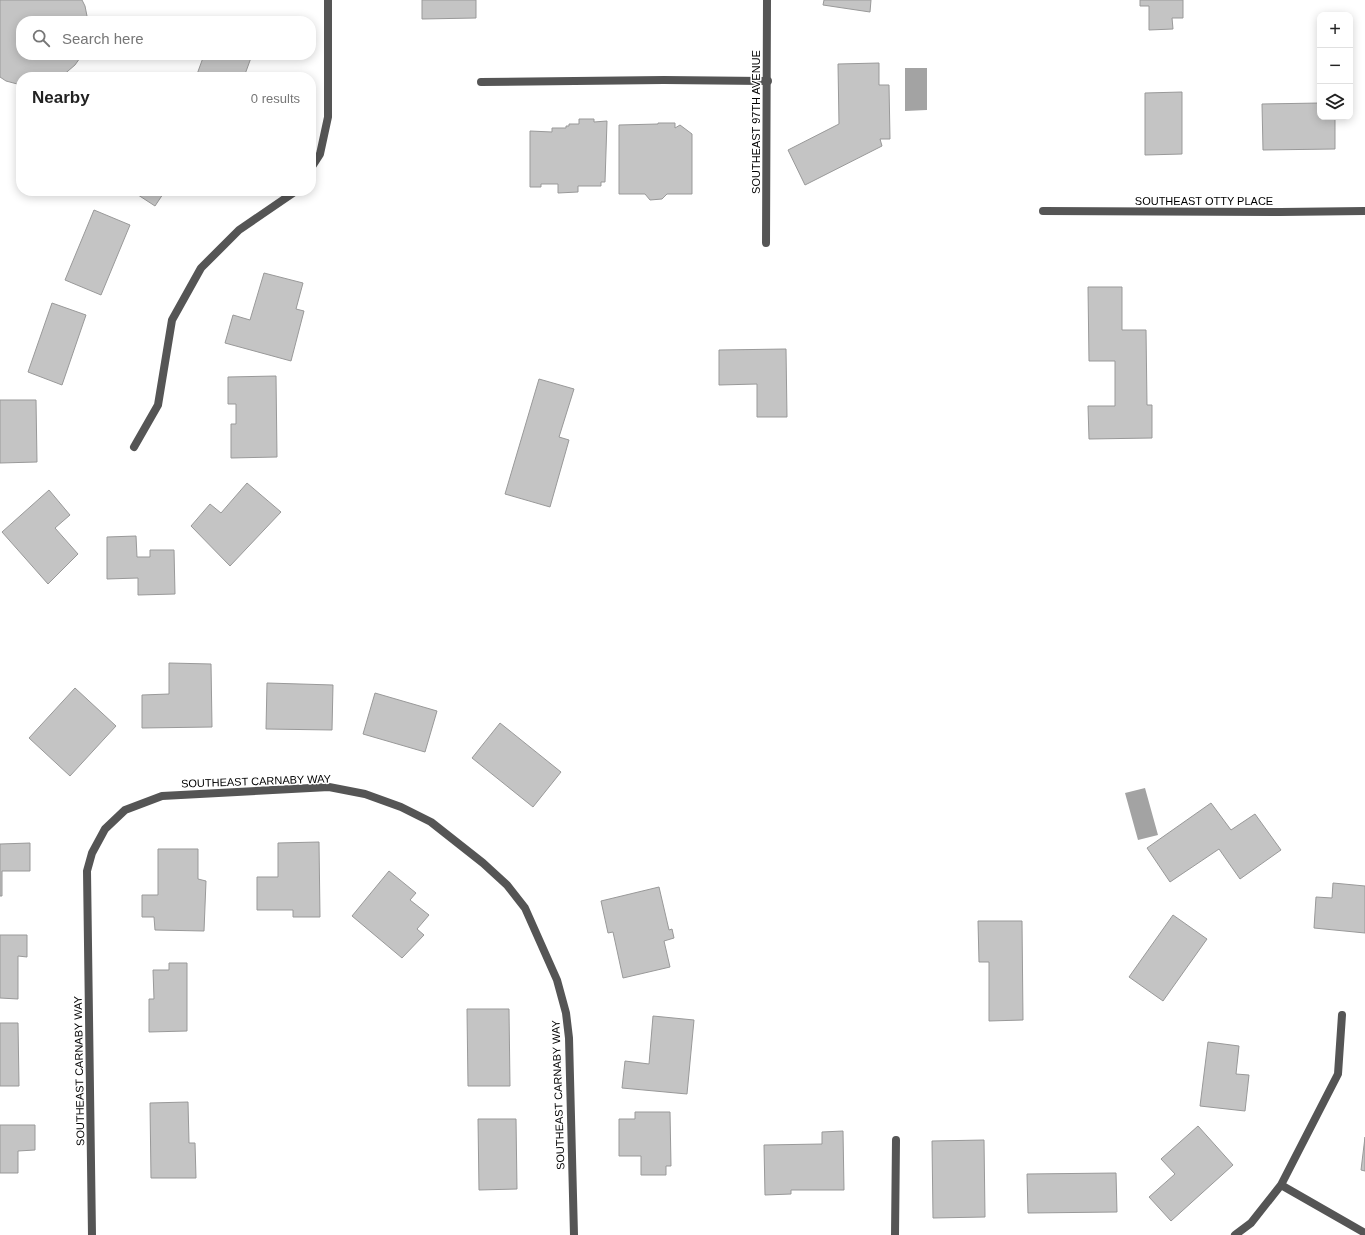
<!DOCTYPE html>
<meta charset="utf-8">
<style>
:root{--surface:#fff;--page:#f2f2f2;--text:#222;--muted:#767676;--line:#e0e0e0}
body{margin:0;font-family:Arial,sans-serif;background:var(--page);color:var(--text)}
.controls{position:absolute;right:12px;top:12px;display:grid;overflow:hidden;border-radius:8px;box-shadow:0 2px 10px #0003}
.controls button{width:36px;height:36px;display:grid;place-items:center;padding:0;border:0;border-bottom:1px solid var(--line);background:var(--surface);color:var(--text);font:20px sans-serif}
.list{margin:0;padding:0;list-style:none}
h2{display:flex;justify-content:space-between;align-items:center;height:52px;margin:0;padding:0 16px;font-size:17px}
h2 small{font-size:13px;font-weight:400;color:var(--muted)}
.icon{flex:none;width:22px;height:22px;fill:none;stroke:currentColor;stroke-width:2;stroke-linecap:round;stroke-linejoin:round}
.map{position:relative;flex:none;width:1365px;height:1235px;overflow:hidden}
.search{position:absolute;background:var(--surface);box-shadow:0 2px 10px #0003;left:16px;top:16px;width:300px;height:44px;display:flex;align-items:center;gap:10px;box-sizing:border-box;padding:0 14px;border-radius:16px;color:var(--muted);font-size:15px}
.panel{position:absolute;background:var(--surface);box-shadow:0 2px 10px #0003;left:16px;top:72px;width:300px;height:124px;border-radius:16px}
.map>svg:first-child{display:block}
.water{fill:#a3a3a3}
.building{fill:#c4c4c4;stroke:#999}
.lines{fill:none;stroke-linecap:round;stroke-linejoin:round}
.lane{stroke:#555;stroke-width:8}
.street{stroke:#555;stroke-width:8}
.labels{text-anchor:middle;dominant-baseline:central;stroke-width:3;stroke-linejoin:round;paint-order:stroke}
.street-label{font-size:11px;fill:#000;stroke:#fff}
</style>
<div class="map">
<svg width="1365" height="1235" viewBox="0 0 1365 1235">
<rect width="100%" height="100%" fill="#fff"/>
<path class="water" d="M905 68H927V110L905 111Z
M1145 788 1158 835 1138 840 1125 793Z"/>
<path class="building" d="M0 0H82L85 6 88 21H21V55H82L75 65 61 77H21V85L6 81 0 77Z
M422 0H476V18L422 19Z
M824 0H871L870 12 823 5Z
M1140 0H1183V18H1172L1173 29 1149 30V6H1140Z
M204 55H252L244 77H196Z
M879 63V85H889L890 139H880L882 146 880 147 805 185 788 150 839 124 838 64Z
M1182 92V154L1145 155V93Z
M1320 103V117H1335V149L1263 150 1262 104Z
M579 119H594V122L607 121 605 182H601V186H578V192L558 193V184H541V187H530V131L552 132V128H566V126H569V124H579Z
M658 123H675V128L680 125 692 134V194H667L662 199 650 200 645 194H619V125L658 124Z
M132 191H165L155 206Z
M94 210 130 225 101 295 65 280Z
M264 273 303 283 296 309 304 311 291 361 225 343 233 315 250 320Z
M1088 287H1122V330H1146L1147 405H1152V438L1089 439 1088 406H1115V361H1089Z
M52 303 86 315 62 385 28 372Z
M786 349 787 417H757V384L719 385V350Z
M276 376 277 457 231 458V424H236V404H228V377Z
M539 379 574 389 559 437 569 440 550 507 505 494Z
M0 400H36L37 462 0 463Z
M247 483 281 512 230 566 191 526 210 504 221 513Z
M49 490 70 515 55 528 78 554 48 584 2 532Z
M136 536 137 557H150V550H174L175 594 138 595V578L107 579V537Z
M169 663 211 664 212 727 142 728V695L169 694Z
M267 683 333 685 332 730 266 729Z
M75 688 116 726 70 776 29 738Z
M375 693 437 711 425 752 363 734Z
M500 723 561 772 533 807 472 758Z
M1211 803 1231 830 1255 814 1281 850 1240 879 1219 849 1170 882 1147 848Z
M319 842 320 917H293V910H257V877H278V843Z
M30 843V871H2V896H0V844Z
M158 849H198V879L206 881 204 931 155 930 154 917H142V895H158Z
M389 871 416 893 410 900 429 915 417 929 424 935 402 958 352 916Z
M1333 883 1365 886V933L1314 928 1316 897 1332 898Z
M659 887 669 930 672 929 674 938 664 941 670 967 623 978 613 932 608 933 601 901Z
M1173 915 1207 939 1163 1001 1129 977Z
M978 921H1022L1023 1020 989 1021V962H979Z
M0 935H27V957L18 956V999L0 998Z
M169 963H187V1031L149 1032V999H154L153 970H169Z
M467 1009H509L510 1086H468Z
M653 1016 694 1020 687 1094 622 1088 625 1061 649 1064Z
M0 1023H18L19 1086H0Z
M1208 1042 1239 1046 1236 1074 1249 1075 1245 1111 1200 1106Z
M188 1102 189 1143H195L196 1178H151L150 1103Z
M635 1112H670L671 1166H666V1175H641V1156H619V1119H635Z
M478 1119H516L517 1189 479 1190Z
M0 1125H35V1150L18 1151V1173H0Z
M1198 1126 1233 1165 1171 1221 1149 1197 1175 1174 1161 1159Z
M843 1131 844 1190H791V1194L765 1195 764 1145 822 1144V1132Z
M1365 1137V1171L1361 1170Z
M984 1140 985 1217 933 1218 932 1141Z
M1116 1173 1117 1212 1028 1213 1027 1174Z"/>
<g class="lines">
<path class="lane" d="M481 82 664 80 768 81"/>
<path class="street" d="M311 168 320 154 328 117V0
M1043 211 1280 212 1365 211
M766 243 767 0
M134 447 158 405 172 320 201 268 239 230 296 191
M1281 1185 1365 1233
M92 1235 87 871 92 853 105 829 125 810 162 796 329 787 365 794 401 807 431 822 483 863 507 885 525 908 557 980 566 1013 569 1038 574 1235
M895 1235 896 1140
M1235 1235 1251 1223 1281 1185 1338 1074 1342 1015"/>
</g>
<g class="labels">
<g class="street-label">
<text transform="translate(756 122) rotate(-90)">SOUTHEAST 97TH AVENUE</text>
<text x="1204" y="201">SOUTHEAST OTTY PLACE</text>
<text transform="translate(256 781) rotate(-2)">SOUTHEAST CARNABY WAY</text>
<text transform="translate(79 1071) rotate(-91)">SOUTHEAST CARNABY WAY</text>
<text transform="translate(558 1095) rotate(-92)">SOUTHEAST CARNABY WAY</text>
</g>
</g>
</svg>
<div class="controls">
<button>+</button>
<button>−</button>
<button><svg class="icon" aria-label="layers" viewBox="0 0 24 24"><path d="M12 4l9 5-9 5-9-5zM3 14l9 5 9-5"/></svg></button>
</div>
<div class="search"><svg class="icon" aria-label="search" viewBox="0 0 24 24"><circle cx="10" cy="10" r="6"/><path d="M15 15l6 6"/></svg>Search here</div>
<section class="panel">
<h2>Nearby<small>0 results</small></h2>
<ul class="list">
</ul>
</section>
</div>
